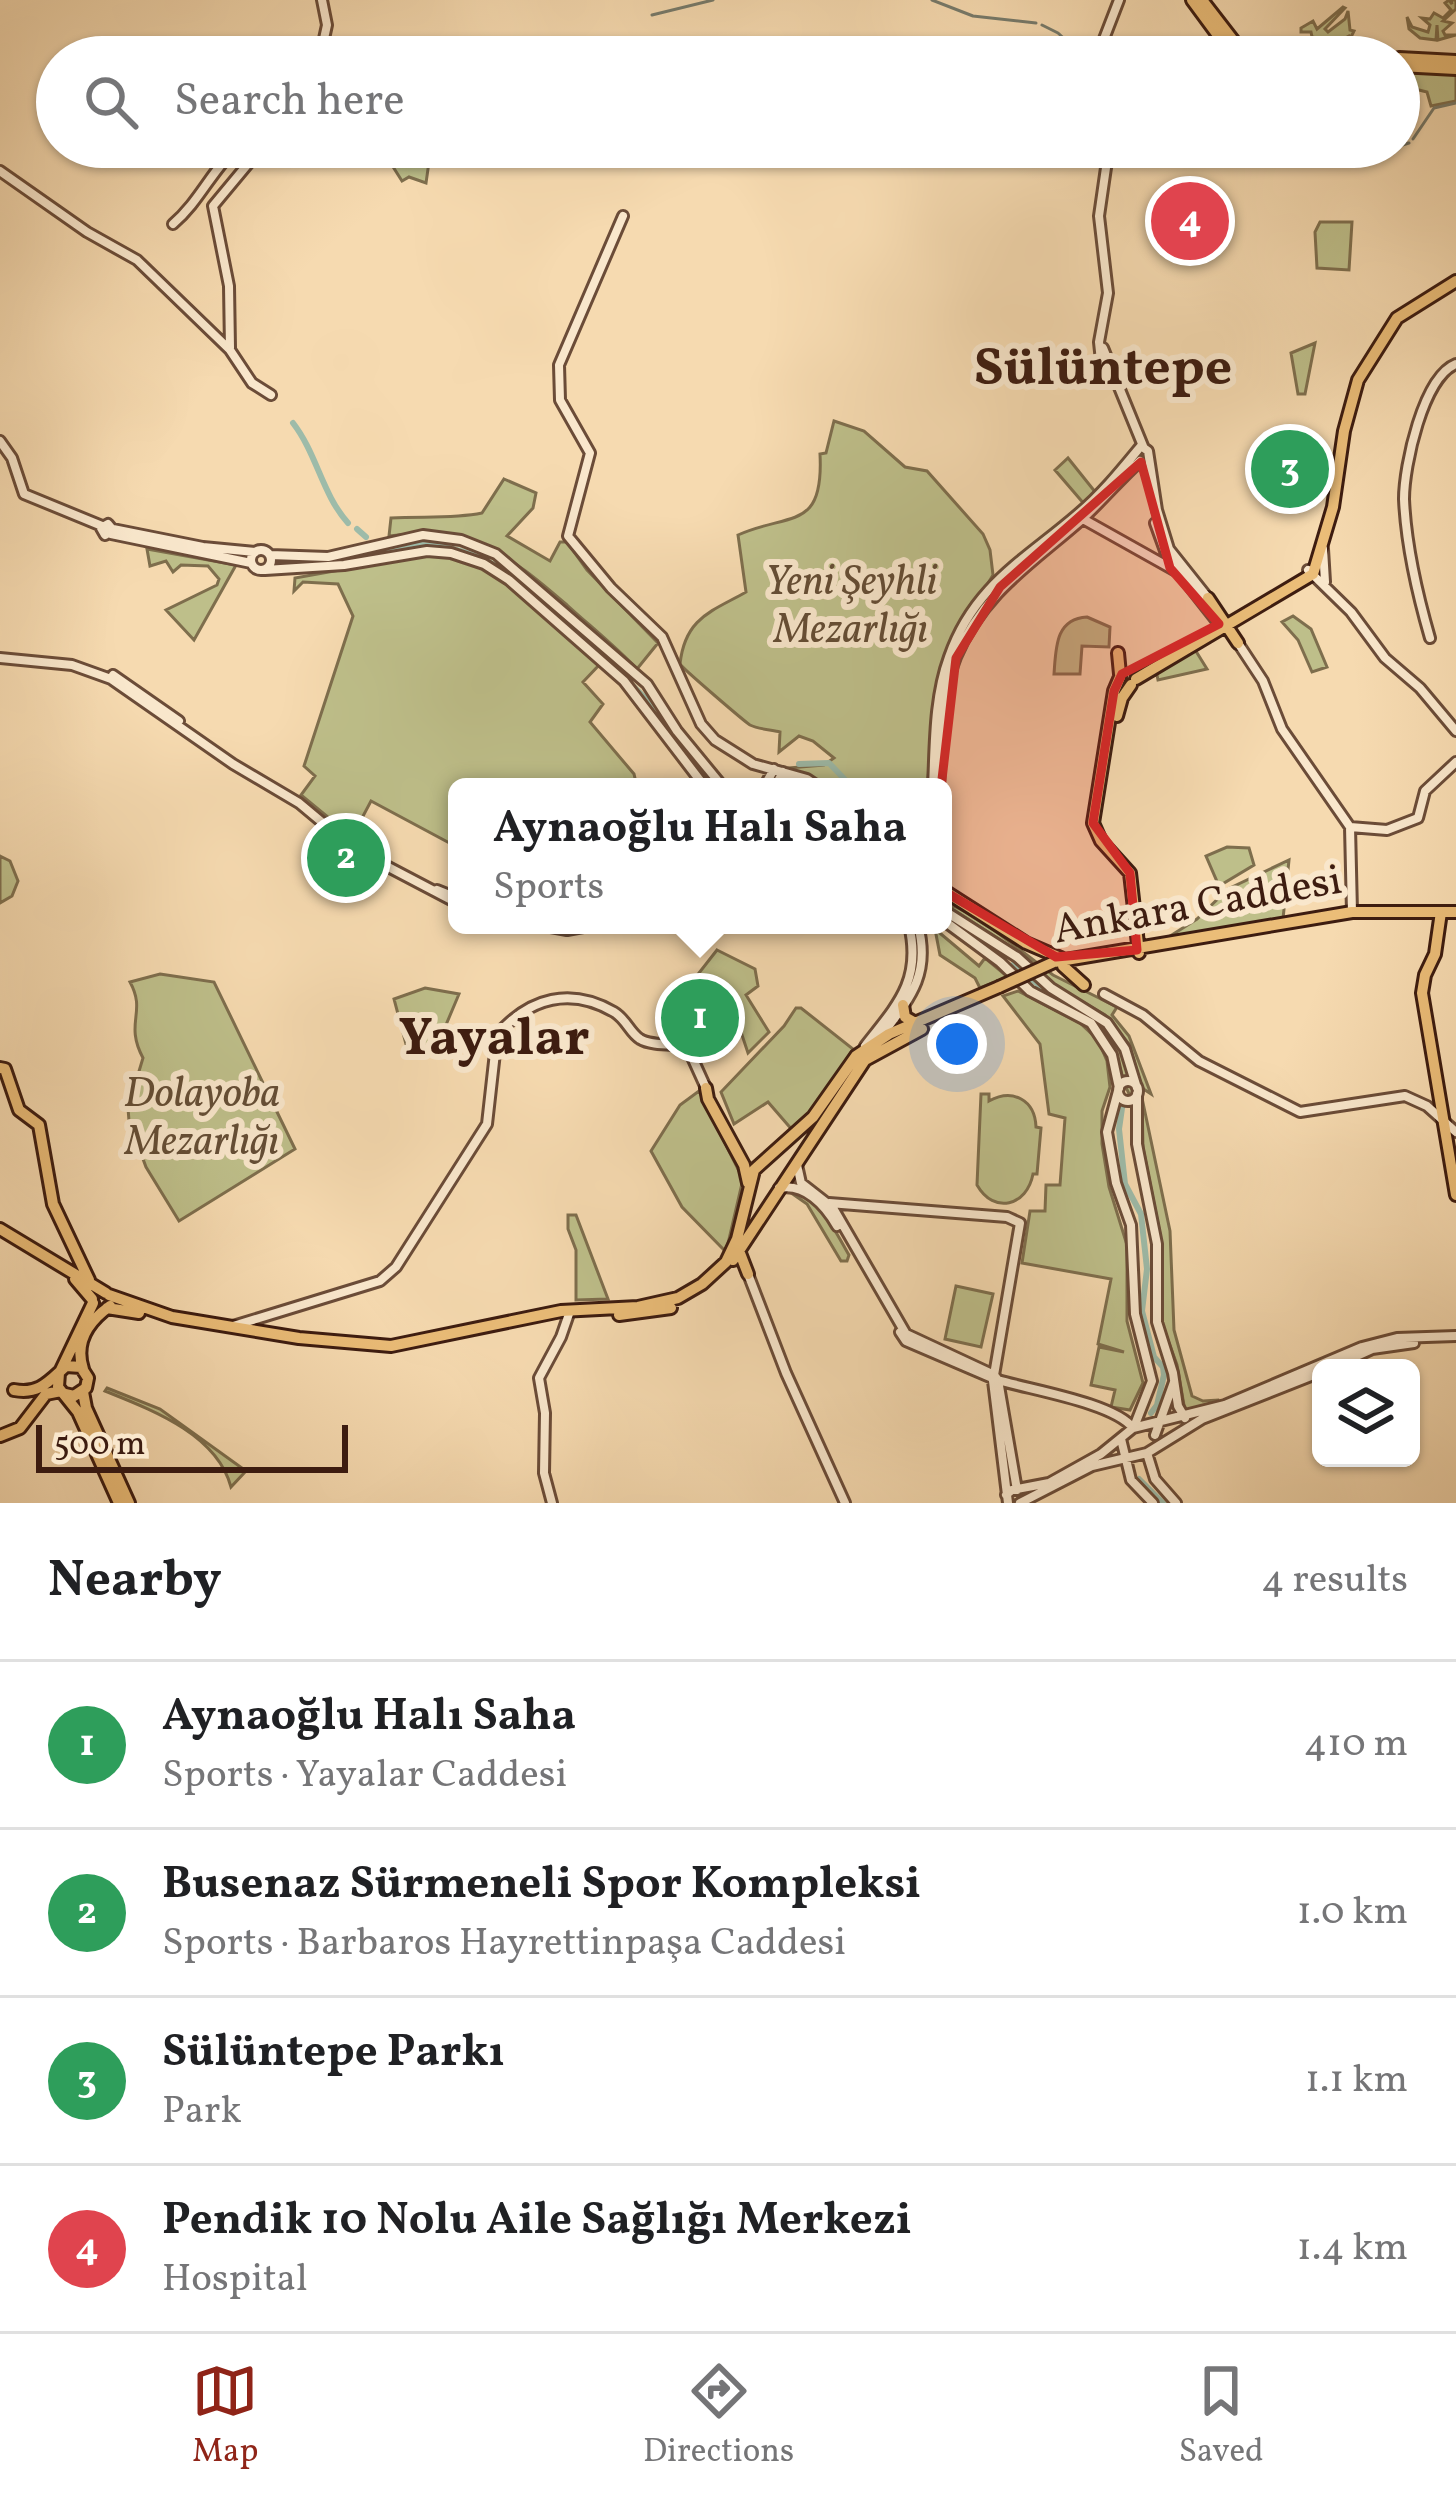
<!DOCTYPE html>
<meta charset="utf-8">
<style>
:root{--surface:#fff;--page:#f6f6f6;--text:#202124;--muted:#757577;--line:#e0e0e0;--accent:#8f2418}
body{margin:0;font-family:Vollkorn,serif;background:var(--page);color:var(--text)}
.controls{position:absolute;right:36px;bottom:36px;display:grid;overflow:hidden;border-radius:18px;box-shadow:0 3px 9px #0004}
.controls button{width:108px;height:108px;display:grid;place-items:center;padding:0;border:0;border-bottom:3px solid var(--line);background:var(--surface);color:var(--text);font:60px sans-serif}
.scale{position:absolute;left:36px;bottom:30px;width:312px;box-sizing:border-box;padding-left:12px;border:6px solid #3d1c10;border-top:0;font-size:33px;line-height:42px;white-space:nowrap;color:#3d1c10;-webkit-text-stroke:9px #f9e7cc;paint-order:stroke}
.you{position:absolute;left:957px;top:1044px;width:42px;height:42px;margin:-30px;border:9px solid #fff;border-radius:50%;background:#1a73e8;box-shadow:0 0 0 18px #1a73e833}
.badge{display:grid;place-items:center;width:78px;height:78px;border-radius:50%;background:var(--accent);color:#fff;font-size:39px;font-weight:700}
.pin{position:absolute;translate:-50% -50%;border:6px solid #fff;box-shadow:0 3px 12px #0006}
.popup{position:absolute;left:448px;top:778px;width:504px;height:156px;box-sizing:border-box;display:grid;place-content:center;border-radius:18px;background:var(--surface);filter:drop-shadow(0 3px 9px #0005);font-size:39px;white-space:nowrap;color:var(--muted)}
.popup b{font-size:45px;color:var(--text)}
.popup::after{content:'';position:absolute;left:50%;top:100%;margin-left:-24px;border:24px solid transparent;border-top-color:var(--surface)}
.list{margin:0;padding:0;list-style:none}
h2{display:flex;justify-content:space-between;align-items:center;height:156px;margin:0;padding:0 48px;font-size:51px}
h2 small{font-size:39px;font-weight:400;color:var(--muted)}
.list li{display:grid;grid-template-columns:78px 1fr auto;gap:36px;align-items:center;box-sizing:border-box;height:168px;padding:0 48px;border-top:3px solid var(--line)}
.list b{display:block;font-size:45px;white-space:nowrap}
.list p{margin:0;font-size:39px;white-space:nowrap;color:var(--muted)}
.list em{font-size:39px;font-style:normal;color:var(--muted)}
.icon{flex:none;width:66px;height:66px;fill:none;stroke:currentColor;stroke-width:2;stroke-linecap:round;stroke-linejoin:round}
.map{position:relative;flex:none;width:1456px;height:1503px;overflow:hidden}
.search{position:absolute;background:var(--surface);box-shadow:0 3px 9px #0004;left:36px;right:36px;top:36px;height:132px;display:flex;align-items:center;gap:30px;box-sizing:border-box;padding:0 42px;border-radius:66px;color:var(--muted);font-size:45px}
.sheet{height:828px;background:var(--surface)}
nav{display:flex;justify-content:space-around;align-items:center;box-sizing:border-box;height:168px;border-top:3px solid var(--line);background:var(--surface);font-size:33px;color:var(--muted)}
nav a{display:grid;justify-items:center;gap:6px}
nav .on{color:var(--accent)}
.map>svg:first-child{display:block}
.green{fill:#bebf8a;stroke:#7e6e4d;stroke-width:3}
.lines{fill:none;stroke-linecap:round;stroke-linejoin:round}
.stream{stroke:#777b6c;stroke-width:3}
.canal{stroke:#9dbba9;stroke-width:6}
.minor-casing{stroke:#6b4c38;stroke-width:14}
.major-casing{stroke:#3d1c10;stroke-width:16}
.minor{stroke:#f9e7cc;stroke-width:8}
.major{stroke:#ebbd78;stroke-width:10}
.major-bridge-casing{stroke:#3d1c10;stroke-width:16;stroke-linecap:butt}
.major-bridge{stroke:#ebbd78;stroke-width:10}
.marked{fill:#d62828;fill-opacity:0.2;stroke:#d62828;stroke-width:9;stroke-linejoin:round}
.labels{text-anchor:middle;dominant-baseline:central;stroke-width:12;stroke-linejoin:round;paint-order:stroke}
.park-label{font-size:42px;font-style:italic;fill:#644d35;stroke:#f9e7cc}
.street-label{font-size:42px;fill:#3d1c10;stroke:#f9e7cc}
.district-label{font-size:54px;font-weight:bold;fill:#3d1c10;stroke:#f9e7cc}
</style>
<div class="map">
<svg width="1456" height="1503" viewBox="0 0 1456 1503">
<rect width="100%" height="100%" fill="#f6dab0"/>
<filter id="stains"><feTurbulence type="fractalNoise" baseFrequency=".00167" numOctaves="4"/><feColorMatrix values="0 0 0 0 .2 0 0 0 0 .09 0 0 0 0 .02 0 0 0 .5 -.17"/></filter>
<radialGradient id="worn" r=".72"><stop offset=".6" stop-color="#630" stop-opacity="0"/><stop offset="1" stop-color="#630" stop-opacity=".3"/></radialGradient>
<path class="green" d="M1449 0 1452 4 1451 0H1456V9L1443 21 1452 23 1443 31 1445 35H1456L1438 40 1437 25 1436 40 1420 38 1409 29 1407 17 1412 27 1428 32 1430 25 1422 18 1430 19 1434 13 1443 18 1451 10 1445 3Z
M1343 7 1345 8 1325 29 1328 32 1345 19 1348 11 1350 30 1354 31 1351 37 1356 43 1348 48 1353 42 1349 36 1322 51 1325 57H1315L1318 55 1313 52V42L1317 38 1312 37 1311 32H1301V28L1313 21 1317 29Z
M1399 71 1456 74V101L1431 106 1427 92 1399 85Z
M418 152 430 155 426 183 409 177 402 181 390 162Z
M1320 222H1352L1349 270 1317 268 1315 232Z
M1315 343 1305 394H1298L1291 353Z
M834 421 864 431 905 467 927 471 983 534 990 550 993 575 949 648 938 686 927 787H825L788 768 824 765 834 758 813 741 799 736 779 752 780 732C771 730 758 729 750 725 744 721 682 668 680 664 685 617 713 611 746 592L738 535C789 512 824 532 820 454L826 453Z
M1305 452 1301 485 1287 479 1265 459 1272 453Z
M1068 458 1096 493 1085 505 1055 470Z
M504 479 536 493 533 508 507 536 550 561 560 542H567L587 570 658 643 637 669C615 646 590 626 567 605 508 554 471 525 389 536L391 518C422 516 453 519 482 513Z
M147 549 236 565 194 640 166 610 217 585 219 579 208 566 181 565 173 572 166 561 150 566Z
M435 553C502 563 552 621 600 664L583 682 603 704 590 722 634 774 637 787H457V847L371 801 352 837 301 795 315 776 304 766 353 616 338 584 303 582 294 591 295 578Z
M1293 616 1311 629 1327 667 1312 672 1298 640 1282 622Z
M1087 617 1110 627 1109 647 1082 646 1080 674H1054C1056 648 1055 619 1087 617Z
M1194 648 1207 669 1158 680 1157 675 1148 677Z
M328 834 360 855 343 877 324 836Z
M1227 847 1249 848 1254 865 1219 886 1206 856Z
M0 856 10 861 18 881 12 896 0 903Z
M1289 860 1283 919 1167 938 1197 919 1228 889Z
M954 906 981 920 1053 975 1117 1007 1112 1015 1129 1036 1151 1094 1142 1088 1129 1044 1105 1015 1054 985 1026 957 951 908Z
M935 929 979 966 985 958 1008 977 980 988 975 978 940 955Z
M717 950 755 969 758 986 746 995 769 1032 748 1053 738 1023 727 1012 720 1017 716 1013 694 1033 683 1022 705 1002 716 1011 695 978Z
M160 974 214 982 295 1149 179 1221 146 1167 129 1121 128 1108 143 1058C124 1022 147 1013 130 982Z
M1043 986C1090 1014 1133 1039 1133 1100 1122 1085 1123 1073 1116 1056 1102 1021 1070 1007 1037 992Z
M425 988 459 994 443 1032H491L488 1040 407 1048 394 999Z
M1018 991 1080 1023 1098 1040 1107 1061 1110 1087 1102 1111V1144L1109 1187 1127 1245V1321L1143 1383 1130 1410 1111 1407 1115 1390 1091 1385 1099 1347 1124 1352 1098 1344 1111 1279 1022 1263 1030 1211H1045L1046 1185H1060L1065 1118 1049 1114 1040 1044 1003 996Z
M796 1008H801L853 1049 812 1114 794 1132 768 1102 734 1124 721 1092 784 1026Z
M699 1091 743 1179 726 1252 682 1207 651 1151 680 1105Z
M981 1094H989V1101C1013 1088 1035 1100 1036 1127L1041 1128 1037 1174H1033C1027 1206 994 1215 977 1185Z
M1142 1098 1170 1231 1174 1330 1192 1396 1203 1401 1218 1400 1219 1403 1185 1411 1177 1365 1161 1321 1160 1234 1143 1148Z
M787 1190C818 1193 835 1231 849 1255L847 1261H841L807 1204Z
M568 1215H576L608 1299 576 1300V1250L568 1229Z
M956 1286 993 1294 981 1347 945 1339Z
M107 1388 160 1409 246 1471 231 1487C217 1434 152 1410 105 1391Z"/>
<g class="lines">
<path class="stream" d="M932 0 973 16 1036 23
M652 15 713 0
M1042 25 1058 33 1084 57
M1413 139 1434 108 1456 103
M1399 146 1409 143
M1393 147H1395"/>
<path class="canal" d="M293 423C317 454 322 494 348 523
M357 529 366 537
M368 553C479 518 547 601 618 672
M628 681 646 699 659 723
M799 764 829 763 852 787
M771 787 775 779
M1014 964 1041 987
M1123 1101 1119 1129 1125 1184 1141 1214 1147 1269 1142 1311 1154 1357 1163 1367 1164 1375 1157 1405 1151 1413
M1139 1479 1163 1503"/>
<defs>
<path id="minor" d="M320 57 327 25 322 0
M1097 57 1119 0
M0 171 87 232 137 260 230 350 252 383 271 395
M623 216 559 365 560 400 590 453 568 536 611 588 662 637 701 724 715 740 753 764 807 779 819 787
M173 224C199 202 212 170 237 147
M230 348 229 286 213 206 262 147
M1103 348 1143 446
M1101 361 1099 342 1108 293 1099 216 1109 147
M0 441 12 458 24 494 102 526
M1083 519 1174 570
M1155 523 1168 559 1219 624
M108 524 113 530 105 535 101 528Z
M113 529 203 547 255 552
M111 534 251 563
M1323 549 1325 582
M251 560a10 10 0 1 1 20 0a10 10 0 1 1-20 0Z
M270 555 328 557 423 535 461 540 496 554 647 684 677 731 723 787
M265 570 344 565 427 551 451 553 484 564 509 580 624 681 705 787
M1308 570 1351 612 1385 658 1420 688 1456 731
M1430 638C1417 593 1406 546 1404 499 1404 466 1423 377 1456 364
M1238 643 1263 681 1282 729 1350 827
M0 658 72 665 111 679 233 764 299 803 354 849 457 903
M113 675 179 721
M764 787 774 769
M775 787 783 772
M933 787C935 744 934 698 949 657 974 585 1025 560 1078 514 1102 494 1122 469 1141 446L1148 451 1157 510 1169 549 1208 598
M939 787C941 746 940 696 956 657 983 593 1031 564 1080 521 1101 502 1119 480 1140 461
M1350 827 1387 830 1418 818 1425 791 1456 762
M1350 827 1352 912
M437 890 457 898
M943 910 1017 957 1051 988 1107 1023 1125 1049 1137 1088
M943 920 1000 962 1030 991 1091 1023 1112 1055 1119 1088
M540 925 567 930 594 925
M1104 994 1143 1015 1199 1061 1300 1112 1405 1096 1427 1106 1456 1132
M881 1036C910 998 931 975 918 925
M865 1046C898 1004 922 980 909 925
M1118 1091a10 10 0 1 1 20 0a10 10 0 1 1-20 0Z
M1118 1091 1107 1132 1116 1183 1131 1225 1135 1314 1152 1381 1134 1427
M1137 1094V1144L1157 1244V1322L1173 1373 1178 1406 1185 1418
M797 1165 801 1183 833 1208 906 1334 994 1375 998 1380C1031 1390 1114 1403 1133 1428
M779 1188C805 1183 825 1205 837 1226
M823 1206 829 1203 1007 1217 1020 1223 993 1381 1008 1503
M748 1274 786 1373 845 1503
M233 1326 380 1281 396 1267 487 1124 497 1035C530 997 571 987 614 1012 626 1019 630 1033 640 1039 651 1046 674 1044 687 1046L706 1088
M900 1332 906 1341 997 1380
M1330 1368 1372 1349 1414 1343
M999 1386 1017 1490
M1155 1435 1174 1382
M1121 1439 1131 1480 1153 1503
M1147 1453 1155 1479 1176 1503
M1006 1495 1012 1490 1049 1483 1101 1454 1133 1428 1225 1405 1362 1347 1397 1338 1456 1336
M552 1503 544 1473 545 1413 539 1378 561 1337 570 1311
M1020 1503 1092 1466 1147 1453 1202 1419 1321 1372"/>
<path id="major" d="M1192 0 1234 57
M1202 0 1246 57
M1365 57H1388
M1399 58 1456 61
M1399 66 1456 69
M1208 598 1238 643
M1118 653 1120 674
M1120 677 1114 691 1093 823 1101 841 1130 873 1139 953
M1136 679 1313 574 1333 507 1344 431 1358 380 1397 318 1456 281
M1117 716 1122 698 1131 685
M943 890 1026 943 1061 958
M1441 912 1435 954 1425 975 1422 993 1456 1195
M1054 962 1352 912H1456
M1063 966 1084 985
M903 1005 905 1017 917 1024
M0 1068 5 1069 19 1110 39 1125 53 1204 89 1280
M706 1088 708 1099 744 1165 748 1183
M0 1229 106 1293
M738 1248 748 1274
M733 1260 865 1060 922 1029
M75 1279 92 1299
M109 1295 172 1317 299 1338 391 1346 561 1311 638 1307 678 1298 702 1284 726 1262 737 1239 754 1170 813 1117 856 1056 889 1034 999 987
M107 1308 139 1313
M619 1315 671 1308
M83 1369C74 1342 89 1321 110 1306
M61 1370 93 1303
M59 1373 58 1387 78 1412 119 1503
M14 1390C39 1395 49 1381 66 1366L81 1367 88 1378 86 1388 74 1396 65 1394
M83 1392 86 1408 129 1503
M0 1436 20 1428 46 1394 61 1391"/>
</defs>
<use href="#minor" class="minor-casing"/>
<use href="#major" class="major-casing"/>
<use href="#minor" class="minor"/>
<use href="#major" class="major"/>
<defs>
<path id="major-bridge" d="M999 987 1054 962"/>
</defs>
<use href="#major-bridge" class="major-bridge-casing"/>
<use href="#major-bridge" class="major-bridge"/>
</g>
<path class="marked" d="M1141 462 1170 568 1219 624 1122 674 1114 691 1093 823 1130 873 1137 950 1056 957 930 883 956 658 1000 587Z"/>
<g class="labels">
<g class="park-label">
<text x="851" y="583">Yeni Şeyhli<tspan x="851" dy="48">Mezarlığı</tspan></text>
<text x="202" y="1095">Dolayoba<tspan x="202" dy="48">Mezarlığı</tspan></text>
</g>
<g class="street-label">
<text transform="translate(1198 907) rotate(-10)">Ankara Caddesi</text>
</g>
<g class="district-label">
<text x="1103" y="370">Sülüntepe</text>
<text x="494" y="1040">Yayalar</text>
</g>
</g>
<rect width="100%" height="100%" filter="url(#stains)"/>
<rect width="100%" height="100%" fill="url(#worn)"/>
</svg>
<div class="controls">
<button><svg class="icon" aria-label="layers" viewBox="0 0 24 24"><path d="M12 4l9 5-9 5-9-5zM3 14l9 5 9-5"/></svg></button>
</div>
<div class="scale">500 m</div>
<div class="you"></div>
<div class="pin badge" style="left:700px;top:1018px;background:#2e9e5b">1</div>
<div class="popup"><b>Aynaoğlu Halı Saha</b>Sports</div>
<div class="pin badge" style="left:346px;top:858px;background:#2e9e5b">2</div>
<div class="pin badge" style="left:1290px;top:469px;background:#2e9e5b">3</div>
<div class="pin badge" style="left:1190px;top:221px;background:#e0444e">4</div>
<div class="search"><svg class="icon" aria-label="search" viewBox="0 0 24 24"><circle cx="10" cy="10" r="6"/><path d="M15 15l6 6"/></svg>Search here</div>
</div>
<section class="sheet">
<h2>Nearby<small>4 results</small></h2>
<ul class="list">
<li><span class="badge" style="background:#2e9e5b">1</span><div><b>Aynaoğlu Halı Saha</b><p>Sports · Yayalar Caddesi</p></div><em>410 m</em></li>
<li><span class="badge" style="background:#2e9e5b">2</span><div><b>Busenaz Sürmeneli Spor Kompleksi</b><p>Sports · Barbaros Hayrettinpaşa Caddesi</p></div><em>1.0 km</em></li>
<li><span class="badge" style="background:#2e9e5b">3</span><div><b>Sülüntepe Parkı</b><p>Park</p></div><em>1.1 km</em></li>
<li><span class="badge" style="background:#e0444e">4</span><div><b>Pendik 10 Nolu Aile Sağlığı Merkezi</b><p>Hospital</p></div><em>1.4 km</em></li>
</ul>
</section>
<nav>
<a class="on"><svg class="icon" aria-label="map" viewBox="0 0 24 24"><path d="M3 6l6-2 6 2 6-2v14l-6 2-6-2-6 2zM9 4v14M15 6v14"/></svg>Map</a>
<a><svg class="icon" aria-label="directions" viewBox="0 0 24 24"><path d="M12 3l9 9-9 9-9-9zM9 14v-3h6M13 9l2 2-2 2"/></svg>Directions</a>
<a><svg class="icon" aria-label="saved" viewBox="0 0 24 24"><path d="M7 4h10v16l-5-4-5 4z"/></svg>Saved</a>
</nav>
